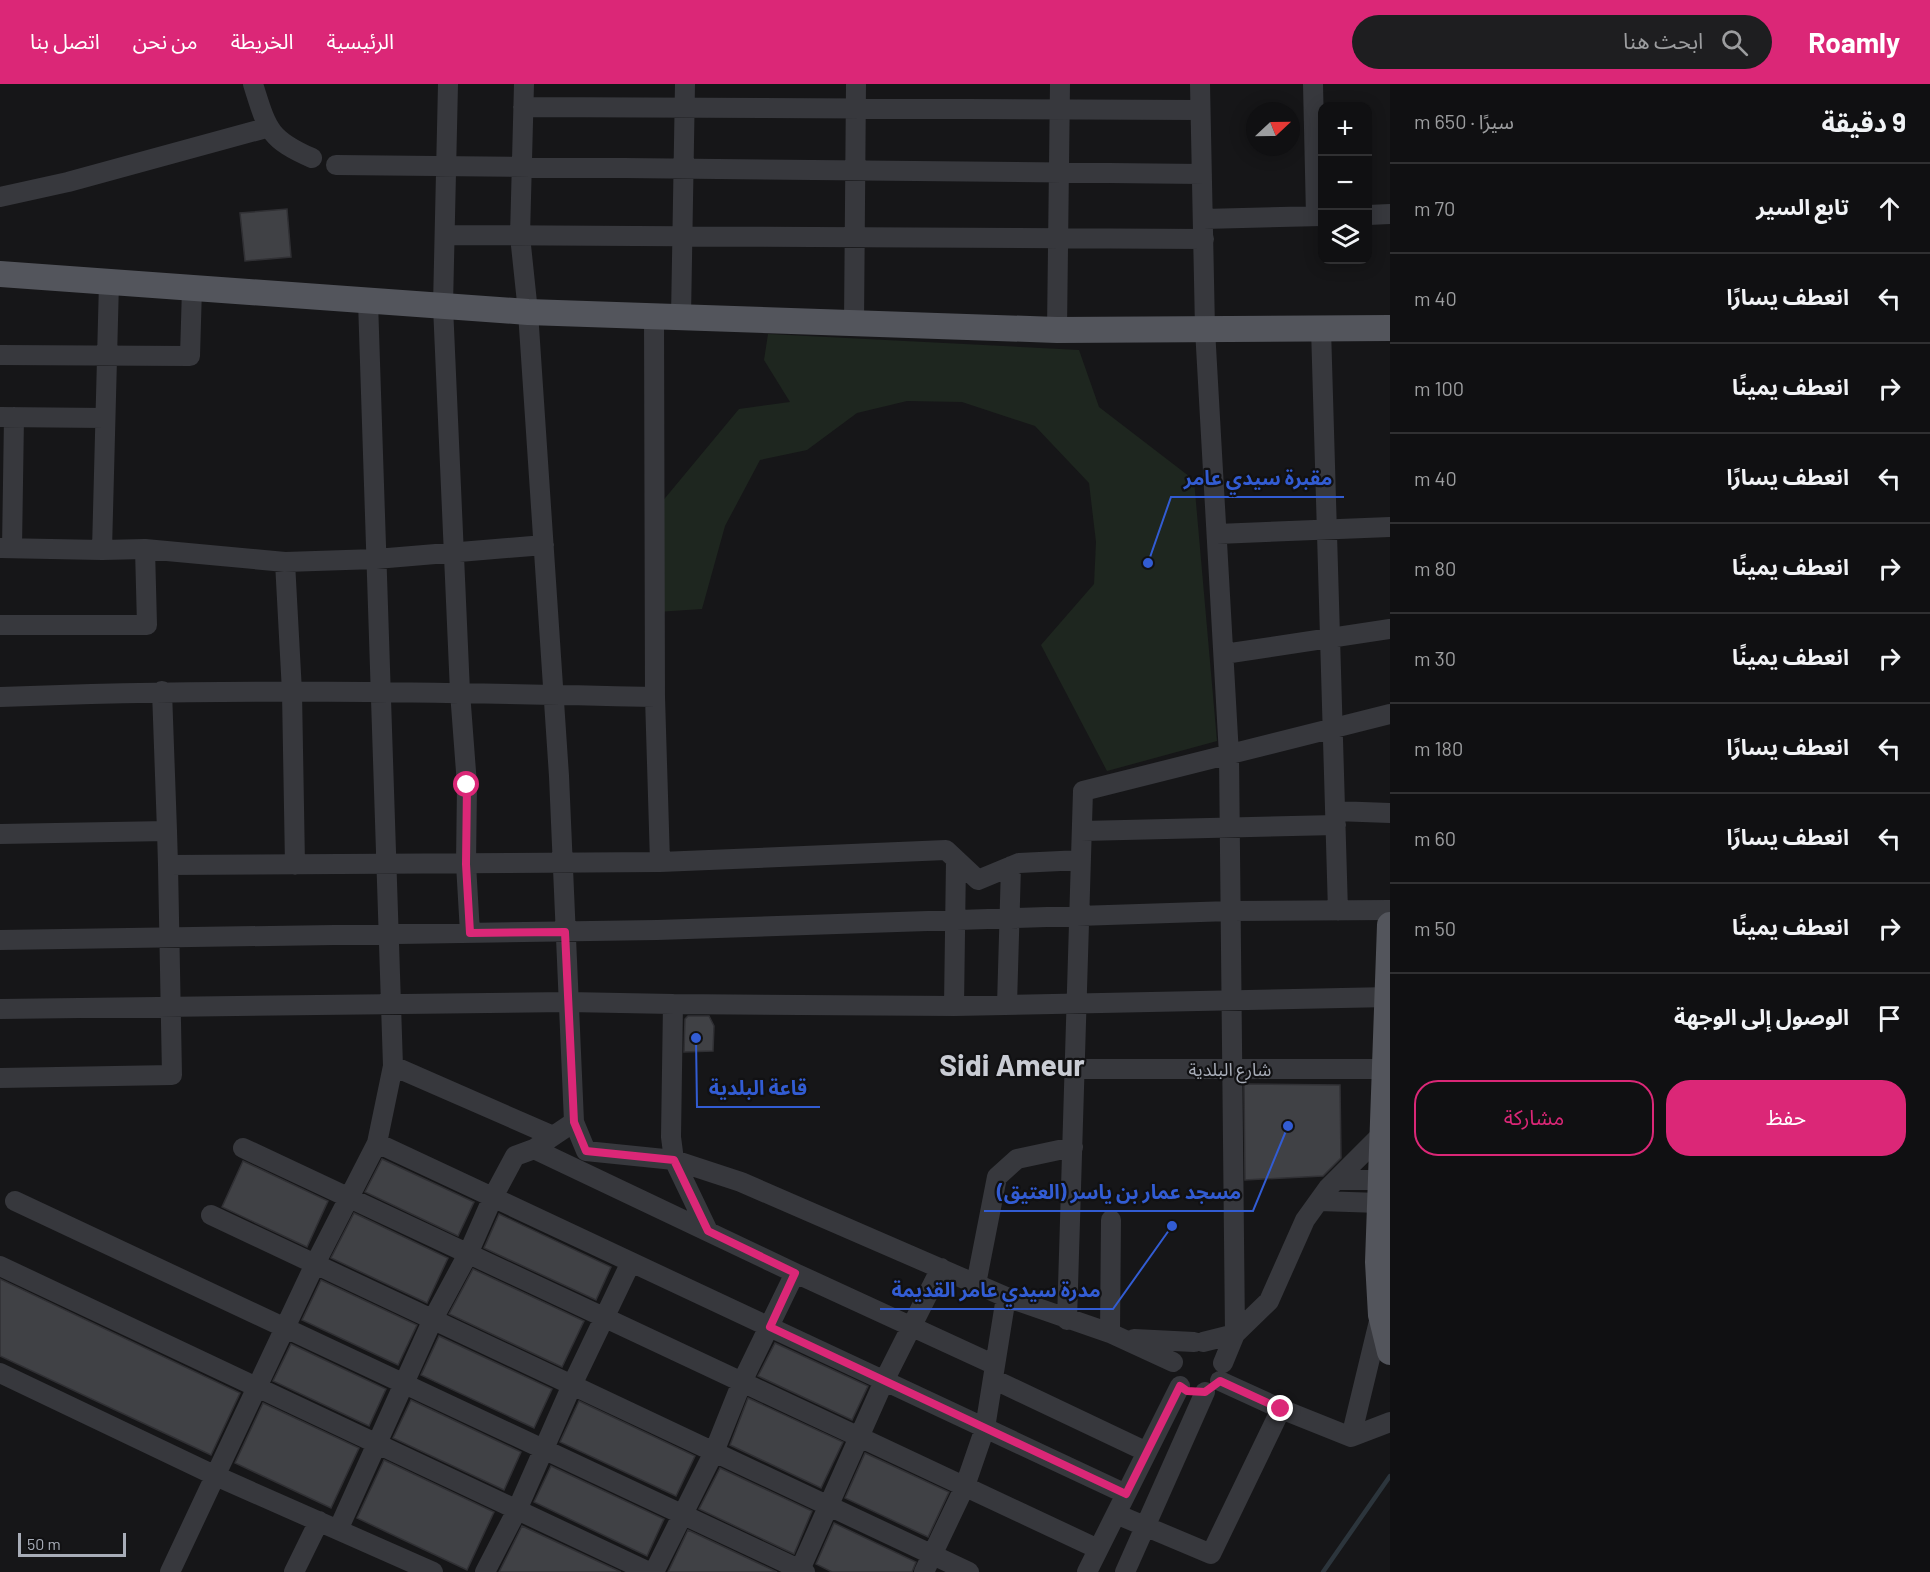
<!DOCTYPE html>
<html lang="ar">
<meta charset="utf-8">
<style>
:root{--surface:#101012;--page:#1e1e20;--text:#f1f3f6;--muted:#9c9d9f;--line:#303032;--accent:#db2777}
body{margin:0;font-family:Barlow,"Noto Sans Arabic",sans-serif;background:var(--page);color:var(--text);direction:rtl}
.controls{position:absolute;right:18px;top:18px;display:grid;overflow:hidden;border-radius:12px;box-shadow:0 3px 15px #0003}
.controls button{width:54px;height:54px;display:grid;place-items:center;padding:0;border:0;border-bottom:2px solid var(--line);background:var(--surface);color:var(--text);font:30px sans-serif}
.compass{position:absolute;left:1246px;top:18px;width:54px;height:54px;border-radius:50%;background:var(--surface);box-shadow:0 3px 15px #0003;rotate:68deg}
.scale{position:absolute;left:18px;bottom:15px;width:108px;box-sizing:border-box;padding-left:6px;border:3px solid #a8adb8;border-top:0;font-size:16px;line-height:21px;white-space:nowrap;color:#a8adb8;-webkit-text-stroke:4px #111113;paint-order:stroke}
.stop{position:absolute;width:18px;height:18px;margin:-14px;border:4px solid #db2777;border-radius:50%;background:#fff}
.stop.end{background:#db2777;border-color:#fff;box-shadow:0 2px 6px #0008}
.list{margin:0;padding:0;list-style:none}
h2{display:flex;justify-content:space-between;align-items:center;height:78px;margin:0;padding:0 24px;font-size:26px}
h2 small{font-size:20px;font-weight:400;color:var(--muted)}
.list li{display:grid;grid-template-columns:39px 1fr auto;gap:18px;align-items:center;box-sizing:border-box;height:90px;padding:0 24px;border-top:2px solid var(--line)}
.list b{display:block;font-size:22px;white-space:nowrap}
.list em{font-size:20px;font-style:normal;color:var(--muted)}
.actions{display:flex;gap:12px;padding:18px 24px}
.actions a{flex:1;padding:14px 0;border:2px solid var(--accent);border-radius:24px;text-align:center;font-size:21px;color:var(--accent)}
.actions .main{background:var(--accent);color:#fff}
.icon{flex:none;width:33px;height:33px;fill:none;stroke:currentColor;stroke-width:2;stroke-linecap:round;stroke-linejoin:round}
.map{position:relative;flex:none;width:1390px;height:1488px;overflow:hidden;direction:ltr}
header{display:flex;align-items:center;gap:36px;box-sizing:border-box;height:84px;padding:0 30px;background:var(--accent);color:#fff}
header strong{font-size:28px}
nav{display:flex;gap:33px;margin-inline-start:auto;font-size:21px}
.search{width:420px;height:54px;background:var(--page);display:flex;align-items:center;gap:15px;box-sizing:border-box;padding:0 21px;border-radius:33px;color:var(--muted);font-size:22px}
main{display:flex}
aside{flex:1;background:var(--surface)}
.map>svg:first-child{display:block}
.green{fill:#1e261f}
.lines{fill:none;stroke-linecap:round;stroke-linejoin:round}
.stream{stroke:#2c353c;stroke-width:4.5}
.building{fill:#404145;stroke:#303034;stroke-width:1.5}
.minor{stroke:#37383d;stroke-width:20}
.major{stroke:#53555c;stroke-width:26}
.route{stroke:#db2777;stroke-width:8}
.labels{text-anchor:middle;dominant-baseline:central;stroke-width:4.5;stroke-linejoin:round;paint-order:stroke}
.street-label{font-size:18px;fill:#a8adb8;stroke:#111113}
.town-label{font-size:30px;font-weight:bold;fill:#c9ccd4;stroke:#111113}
.leader{fill:none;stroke:#325cd3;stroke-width:2}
.callout-dot{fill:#325cd3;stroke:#111113;stroke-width:2}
.callout-label{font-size:20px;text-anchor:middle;font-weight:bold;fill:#325cd3;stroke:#111113;stroke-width:4.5;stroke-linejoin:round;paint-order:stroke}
</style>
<header>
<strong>Roamly</strong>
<div class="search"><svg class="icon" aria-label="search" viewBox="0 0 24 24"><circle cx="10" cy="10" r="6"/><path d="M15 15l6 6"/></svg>ابحث هنا</div>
<nav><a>الرئيسية</a><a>الخريطة</a><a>من نحن</a><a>اتصل بنا</a></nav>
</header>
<main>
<aside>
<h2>9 دقيقة<small>سيرًا · 650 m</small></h2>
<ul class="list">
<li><svg class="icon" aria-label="ahead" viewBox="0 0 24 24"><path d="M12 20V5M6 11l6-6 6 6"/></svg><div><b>تابع السير</b></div><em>70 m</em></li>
<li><svg class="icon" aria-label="left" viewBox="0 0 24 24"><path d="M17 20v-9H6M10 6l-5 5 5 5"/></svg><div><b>انعطف يسارًا</b></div><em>40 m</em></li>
<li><svg class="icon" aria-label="right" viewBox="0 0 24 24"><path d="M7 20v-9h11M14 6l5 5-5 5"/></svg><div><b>انعطف يمينًا</b></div><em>100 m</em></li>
<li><svg class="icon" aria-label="left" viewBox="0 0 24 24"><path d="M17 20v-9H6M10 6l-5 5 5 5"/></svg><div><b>انعطف يسارًا</b></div><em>40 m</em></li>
<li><svg class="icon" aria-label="right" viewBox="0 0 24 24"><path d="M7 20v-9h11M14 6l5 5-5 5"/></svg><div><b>انعطف يمينًا</b></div><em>80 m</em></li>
<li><svg class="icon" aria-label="right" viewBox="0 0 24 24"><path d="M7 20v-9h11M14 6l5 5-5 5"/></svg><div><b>انعطف يمينًا</b></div><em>30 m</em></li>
<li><svg class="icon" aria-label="left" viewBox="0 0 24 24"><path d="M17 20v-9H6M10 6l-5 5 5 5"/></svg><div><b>انعطف يسارًا</b></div><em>180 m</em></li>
<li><svg class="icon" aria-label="left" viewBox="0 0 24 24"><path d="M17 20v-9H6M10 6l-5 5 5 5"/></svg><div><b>انعطف يسارًا</b></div><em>60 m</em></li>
<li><svg class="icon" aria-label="right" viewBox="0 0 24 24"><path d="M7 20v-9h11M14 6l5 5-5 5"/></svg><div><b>انعطف يمينًا</b></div><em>50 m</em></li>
<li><svg class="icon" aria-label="arrive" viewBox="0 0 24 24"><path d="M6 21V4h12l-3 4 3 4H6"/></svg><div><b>الوصول إلى الوجهة</b></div></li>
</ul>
<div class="actions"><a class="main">حفظ</a><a>مشاركة</a></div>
</aside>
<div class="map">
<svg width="1390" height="1488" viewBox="0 0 1390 1488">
<rect width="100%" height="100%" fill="#161618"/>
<path class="green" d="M768 250 1079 266 1099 323 1194 396 1217 657 1107 687 1041 561 1094 500 1096 458 1089 399 1035 342 962 318 907 317 857 329 807 366 760 376 725 442 702 525 657 528 656 425 739 325 790 318 764 276Z"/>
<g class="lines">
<path class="stream" d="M1323 1488 1390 1392"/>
</g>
<path class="building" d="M287 125 291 173 245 177 240 129Z
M688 932H709L714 942 713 967 684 968 685 935Z
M1244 1000 1340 1001 1341 1074 1323 1092 1245 1096Z
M382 1075 474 1118 458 1152 365 1108Z
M243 1077 328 1117 307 1163 222 1123Z
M354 1129 448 1174 427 1219 331 1174Z
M499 1130 611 1183 596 1216 484 1164Z
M473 1185 584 1237 562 1283 449 1230Z
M0 1195 240 1309 211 1371 0 1272Z
M321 1196 417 1241 398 1281 302 1236Z
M439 1252 552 1305 534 1344 421 1291Z
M775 1259 868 1302 852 1336 758 1292Z
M291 1260 386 1305 369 1342 273 1297Z
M748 1314 843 1358 821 1404 730 1361Z
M411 1316 521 1368 504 1406 393 1354Z
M579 1317 695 1372 676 1412 560 1358Z
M263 1319 359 1364 331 1424 235 1379Z
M865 1369 949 1408 928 1453 845 1414Z
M384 1376 494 1428 467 1486 357 1434Z
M551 1382 664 1435 647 1472 534 1418Z
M720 1384 812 1427 794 1470 699 1425Z
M834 1439 916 1478 912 1488H832L816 1480Z
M522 1442 621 1488H499Z
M688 1446 777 1488H668Z"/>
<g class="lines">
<path class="minor" d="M253 0C267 44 268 55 312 74
M448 0 443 222 460 608 467 701 466 780 470 849
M524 0 520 152 528 228 559 692 574 1038 586 1067 674 1076 708 1147
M1200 0 1205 245 1229 671 1235 1250 1223 1279
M1313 0 1316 132
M523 23 1200 26
M336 81 1202 90
M0 113 68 98 266 44
M1368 131 1390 130
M1203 135 1322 132
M446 151 1204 155
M368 217 393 982 377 1059
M681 233 685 0
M854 239 856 0
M1321 244 1338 827
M1057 246 1060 0
M0 271 190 272 192 204
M0 333 105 334
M1217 450 1390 443
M0 464 102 466 109 198
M12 464 14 333
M145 465 285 478 376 475 544 461
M285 478 292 608 295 781
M0 541H147L145 465 102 466
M1224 570 1390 545
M162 607 167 747
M0 613C218 604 437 608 655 613
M1335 727 1390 729
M1082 747 1336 741
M0 750 167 747 168 781
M660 778 946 766 978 796 1019 779 1081 776
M0 856 657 846 1231 827 1390 826
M673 920 954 922 1390 913
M1007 921 1011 782
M954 922 956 776
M0 925 568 918 673 920 671 1053 674 1076 741 1098 1006 1213
M393 982 553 1052
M1075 985H1385
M0 994 172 991 168 781 660 778 655 613 654 232
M574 1038 534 1065 795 1189
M243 1064 1098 1465
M1336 1096H1381
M15 1117 805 1488
M1319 1117 1380 1119
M211 1131 969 1488
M0 1182 649 1488
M976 1200 997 1093 1017 1075 1073 1063
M1067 1236 1083 707 1390 630
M1110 1249 1111 1136
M1134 1255 1194 1258
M1203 1258 1235 1250 1269 1217 1305 1136 1328 1104 1383 1049
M0 1289 216 1392 433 1488
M993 1295 1147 1368
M1220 1297 1281 1325 1351 1353 1390 1338
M1351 1353 1380 1233
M1116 1430 1211 1470 1281 1325
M338 1446 433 1235 468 1170 493 1113 515 1072 534 1065
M170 1488 315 1180 377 1059 1126 1410
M294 1488 319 1437
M485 1488 517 1426 572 1301 631 1178
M654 1488 714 1368 742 1298 795 1189 995 1281
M799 1488 884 1297 941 1184
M924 1488 965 1402 985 1344 1006 1213 1110 1249 1173 1278
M1087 1488 1180 1302
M1125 1488 1205 1308"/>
<path class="major" d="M0 190 528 228 1057 246 1390 244
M1390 841 1378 1178 1381 1231 1390 1268"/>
</g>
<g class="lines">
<path class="route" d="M467 701 466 780 470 849 565 848 574 1038 586 1067 674 1076 708 1147 795 1189 770 1243 1126 1410 1180 1302 1187 1307 1205 1308 1220 1297 1281 1325"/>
</g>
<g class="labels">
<g class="street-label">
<text x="1230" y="985">شارع البلدية</text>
</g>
<g class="town-label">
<text x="1012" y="980">Sidi Ameur</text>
</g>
</g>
<path class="leader" d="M1148 479L1171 413H1344M696 954L697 1023H820M1288 1042L1253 1127H984M1172 1142L1113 1225H880"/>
<g class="callout-dot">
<circle cx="1148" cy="479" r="6"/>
<circle cx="696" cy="954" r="6"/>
<circle cx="1288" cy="1042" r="6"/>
<circle cx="1172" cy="1142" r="6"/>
</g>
<g class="callout-label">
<text x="1258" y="401">مقبرة سيدي عامر</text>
<text x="758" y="1011">قاعة البلدية</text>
<text x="1119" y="1115">مسجد عمار بن ياسر (العتيق)</text>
<text x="996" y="1213">مدرة سيدي عامر القديمة</text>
</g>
</svg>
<div class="controls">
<button>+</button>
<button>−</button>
<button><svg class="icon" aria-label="layers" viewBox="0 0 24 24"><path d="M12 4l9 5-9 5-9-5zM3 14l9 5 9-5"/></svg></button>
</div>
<svg class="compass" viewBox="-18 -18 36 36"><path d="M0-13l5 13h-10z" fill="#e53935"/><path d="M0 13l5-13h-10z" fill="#9c9d9f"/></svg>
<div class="scale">50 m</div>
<div class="stop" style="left:467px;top:701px"></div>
<div class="stop end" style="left:1281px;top:1325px"></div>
</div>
</main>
